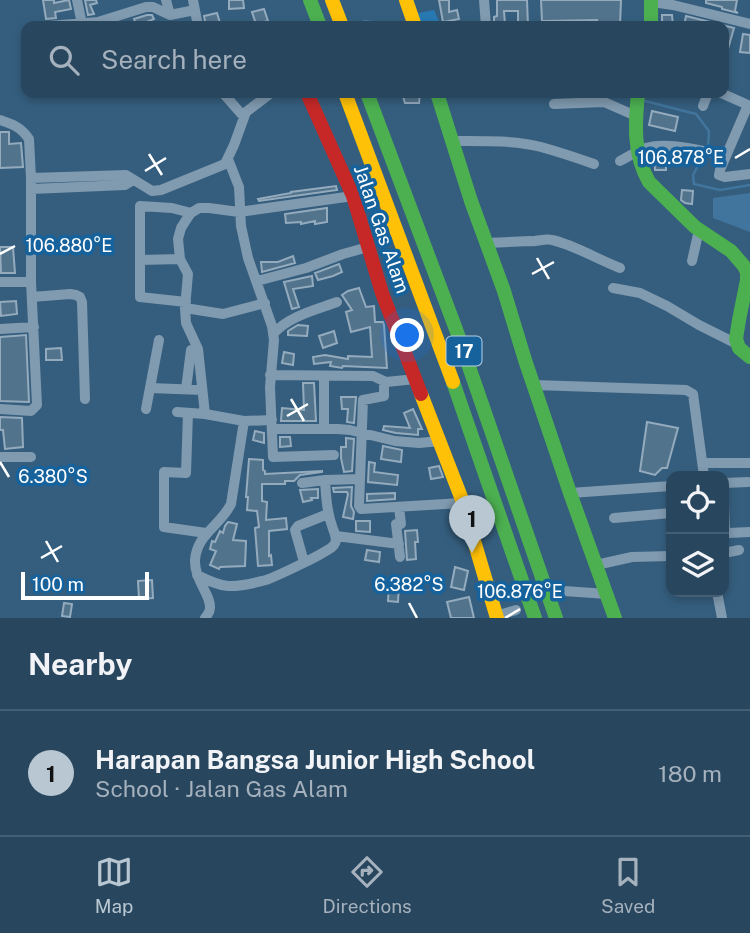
<!DOCTYPE html>
<meta charset="utf-8">
<style>
:root{--surface:#28465e;--page:#345067;--text:#f1f3f6;--muted:#a5b1bc;--line:#445e73;--accent:#b8c7d2}
body{margin:0;font-family:"Public Sans",sans-serif;background:var(--page);color:var(--text)}
.controls{position:absolute;right:21px;bottom:21px;display:grid;overflow:hidden;border-radius:14px;box-shadow:0 4px 10px #0003}
.controls button{width:63px;height:63px;display:grid;place-items:center;padding:0;border:0;border-bottom:2px solid var(--line);background:var(--surface);color:var(--text);font:35px sans-serif}
.scale{position:absolute;left:21px;bottom:18px;width:128px;box-sizing:border-box;padding-left:7px;border:4px solid #fff;border-top:0;font-size:19px;line-height:24px;white-space:nowrap;color:#fff;-webkit-text-stroke:5px #16629d;paint-order:stroke}
.you{position:absolute;left:408px;top:336px;width:24px;height:24px;margin:-18px;border:5px solid #fff;border-radius:50%;background:#1a73e8;box-shadow:0 0 0 10px #1a73e833}
.badge{display:grid;place-items:center;width:46px;height:46px;border-radius:50%;background:var(--accent);color:#111;font-size:23px;font-weight:700}
.pin{position:absolute;translate:-50% -58px;filter:drop-shadow(0 2px 4px #0008)}
.pin::after{content:'';position:absolute;top:37px;width:24px;height:21px;background:inherit;clip-path:polygon(0 0,100% 0,50% 100%)}
.list{margin:0;padding:0;list-style:none}
h2{display:flex;justify-content:space-between;align-items:center;height:91px;margin:0;padding:0 28px;font-size:30px}
h2 small{font-size:23px;font-weight:400;color:var(--muted)}
.list li{display:grid;grid-template-columns:46px 1fr auto;gap:21px;align-items:center;box-sizing:border-box;height:126px;padding:0 28px;border-top:2px solid var(--line)}
.list b{display:block;font-size:26px;white-space:nowrap}
.list p{margin:0;font-size:23px;white-space:nowrap;color:var(--muted)}
.list em{font-size:23px;font-style:normal;color:var(--muted)}
.icon{flex:none;width:38px;height:38px;fill:none;stroke:currentColor;stroke-width:2;stroke-linecap:round;stroke-linejoin:round}
.map{position:relative;flex:none;width:750px;height:618px;overflow:hidden}
.search{position:absolute;background:var(--surface);box-shadow:0 4px 10px #0003;left:21px;right:21px;top:21px;height:77px;display:flex;align-items:center;gap:18px;box-sizing:border-box;padding:0 24px;border-radius:14px;color:var(--muted);font-size:26px}
.sheet{height:217px;background:var(--surface)}
nav{display:flex;justify-content:space-around;align-items:center;box-sizing:border-box;height:98px;border-top:2px solid var(--line);background:var(--surface);font-size:19px;color:var(--muted)}
nav a{display:grid;justify-items:center;gap:4px}
nav .on{color:var(--accent)}
.map>svg:first-child{display:block}
.green{fill:#2878b2}
.water{fill:#41759d}
.lines{fill:none;stroke-linecap:round;stroke-linejoin:round}
.stream{stroke:#41759d;stroke-width:2.5}
.building{fill:#52738c;stroke:#94abbd;stroke-width:2}
.street{stroke:#809aaf;stroke-width:10}
.fast{stroke:#4caf50;stroke-width:14}
.slow{stroke:#ffc107;stroke-width:14}
.jam{stroke:#c62828;stroke-width:14}
.ticks{fill:none;stroke:#fff;stroke-width:2.5}
.labels{text-anchor:middle;dominant-baseline:central;stroke-width:7;stroke-linejoin:round;paint-order:stroke}
.shield{fill:#16629d;stroke:#b9d0e2;stroke-width:2}
.shield-label{font-size:18px;font-weight:bold;fill:#fff}
.street-label{font-size:19px;fill:#fff;stroke:#16629d}
.ticks-label{font-size:18px;text-anchor:middle;fill:#fff;stroke:#16629d;stroke-width:7;stroke-linejoin:round;paint-order:stroke}
</style>
<div class="map">
<svg width="750" height="618" viewBox="0 0 750 618">
<rect width="100%" height="100%" fill="#355e7e"/>
<path class="green" d="M434 10 441 26H421L413 20 418 13Z"/>
<path class="water" d="M750 193V232L713 218V198Z"/>
<g class="lines">
<path class="stream" d="M364 21 410 26
M618 93 632 97
M641 100 696 114 709 131 708 148
M705 153 693 175 694 184 720 190 750 185"/>
</g>
<path class="building" d="M43 0H54V3L69 0 71 9 55 12 56 18 46 19Z
M85 0H96L97 3 90 5 94 14 88 15Z
M229 0H243L244 8 229 9Z
M439 0H449V12L457 10 459 19 443 22Z
M497 0H527L528 26H518V11H504L505 25H494V17L497 16Z
M541 0H621L620 26H597V20L542 21Z
M706 0H737L735 11 738 13 722 9V7L706 3Z
M264 9 268 21 256 24 252 12Z
M217 13 220 23 206 26 204 16Z
M147 15H152L154 19 137 26 134 19Z
M662 15H672L673 26H662Z
M686 16 734 28 726 56H724V26H684Z
M743 34 750 35V53L740 52Z
M402 93H420L419 103H405Z
M652 111 678 117 675 131 649 125Z
M0 132H9V144L21 143 23 167 0 168Z
M654 156H666V170H655Z
M336 186 337 190 259 201 258 199 291 193V192Z
M682 190 693 191 692 204 685 203 681 200Z
M327 208V222L315 224V221L301 224V222L286 223 285 214Z
M0 247H13L15 273H1Z
M293 256 295 263 262 272 261 262H278Z
M339 264 342 272 333 276 318 280 315 273Z
M312 276 313 286 293 289 299 307 292 309 284 282Z
M359 288 366 307 374 306 375 322H383L384 325 387 368 343 366 342 368 330 366 331 362 314 364 313 357 325 355 348 359V356L372 357 370 327 351 332 346 312 352 310 342 295 348 291Z
M16 301 17 314 1 316 0 302Z
M298 325 308 326 307 336 288 335V331Z
M334 331 337 343 323 348 319 336Z
M26 335 29 402 0 401V337Z
M61 348 62 360H46V349Z
M284 352 294 354 293 365 282 363Z
M303 383H314L316 421H281L282 408 304 410Z
M341 397H356L354 423 347 422 348 409H342Z
M413 409 422 429H418V435L396 433 383 430 384 426 410 428 404 413Z
M0 417 22 418 23 447 5 449 3 430H0Z
M647 422 678 428 667 468H662L655 475 640 471Z
M255 431 264 433V443L253 440Z
M280 437H290L291 446 280 447Z
M346 438 354 439 352 471 344 472 341 458V447H346Z
M383 446 402 450 401 462 381 459Z
M249 459 263 460V470L265 471V474L322 471V472L300 475 294 481H285V484H262V501L267 502 266 520 286 518 287 529 269 531V556L271 555 272 565 258 566 255 528 259 527 257 511 247 510 248 497H246Z
M369 462 375 463 374 472 398 475 397 485 368 482Z
M439 466 443 477 431 479 429 468Z
M352 487 351 506 354 512 353 519 343 517 348 494 347 492H334L333 488Z
M318 489V498H311L312 500 303 502 300 490Z
M395 493V499L367 501V494Z
M356 521H370V532L356 531Z
M228 522 237 524 233 540 246 541 245 566 220 567 219 569 210 565 216 551 210 549 212 541 215 542 220 531 223 533 225 526Z
M417 530 418 542H415L416 559 407 560 405 531Z
M367 550 380 552 379 562 365 560Z
M455 567 468 571 464 590 451 587Z
M152 580 153 598 139 599 138 581Z
M389 584 399 585 398 602 388 601Z
M469 597 474 618H451L447 602Z
M64 603 72 604 70 617 62 616Z"/>
<g class="lines">
<path class="street" d="M77 0 82 24
M166 0 170 15
M193 0 198 26
M484 0 486 26
M652 2 673 5 750 24
M49 26 98 22 146 7H153L170 15 195 10
M223 93 244 117
M721 93 748 105 720 170 719 175 725 177 750 174
M554 104 604 102 636 116
M703 106 708 93
M0 120C12 124 21 127 29 139L31 178V282L37 405 31 411 0 409
M453 141C481 141 513 140 541 147 559 152 577 158 594 164
M228 159 239 187 241 226 248 258 272 326 274 340 270 387 273 457 334 455
M620 161C629 156 637 151 646 148 669 141 703 152 726 155
M31 178 126 175 152 191 161 190 225 164 234 145 246 112 271 93
M31 189 125 185 133 180
M487 243 530 241C538 242 544 238 552 240 572 244 599 260 620 268
M140 260 180 259
M692 261 699 230
M257 281 306 268 343 254 368 247
M0 282H31
M613 288 640 293 667 306 699 325 737 344
M32 297 70 294 76 295 80 297 82 302 85 399
M186 302 140 297V206L172 208 191 213
M185 308 223 314 265 303
M0 329 34 327
M273 334C289 316 315 310 337 302
M270 375 373 376 386 382 416 379
M324 376V429
M384 381V396L363 400 359 506 361 509 462 503
M534 385 686 390 693 394 704 476
M150 388 202 390
M186 389 191 350
M146 409 159 340
M177 412 205 414 244 421 272 420
M188 413 186 473 164 472V527L206 533
M205 414 198 349 186 323 185 308 188 274 180 259 178 239 181 228 188 217 191 213 199 208H209L239 212 353 196
M273 429H338L350 430 395 441 419 443 440 441
M0 457H31
M703 463H750
M302 483 325 480
M724 483 748 482
M570 493 671 486
M724 506 725 530 728 533 750 532
M399 507 401 524H396L400 557
M614 518 671 513
M336 536 399 544
M724 553 739 550
M304 562 295 530 298 526 328 514
M596 565 632 557 671 556
M197 575C207 580 217 585 228 586 241 587 254 583 266 580 277 576 329 552 334 545 338 540 335 534 333 529 327 513 326 497 325 480L360 479
M564 591 607 594
M717 592 722 618
M496 616 516 610
M205 618C207 615 210 613 210 608 211 595 194 579 195 560 197 534 220 526 231 504L244 421"/>
<path class="fast" d="M310 0 320 26
M651 0V26
M367 93 457 332 556 618
M437 93 471 201 504 291 525 360 570 493 615 618
M638 93C635 124 633 154 649 182L695 227 731 251 744 266 747 272V280L739 320 736 339 739 348 750 357
M453 382 535 618"/>
<path class="slow" d="M332 0 342 26
M406 0 415 26
M345 93 453 382
M421 394 461 497 497 618"/>
<path class="jam" d="M307 93 353 196 382 293 421 394"/>
</g>
<path class="ticks" d="M149 154 162 175M735 158 750 149M145 171 166 158M0 254 15 246M537 258 549 279M532 274 554 262M291 399 304 421M287 416 308 404M0 462 9 477M46 541 58 562M41 558 62 546M409 603 417 618M505 618 520 609"/>
<g class="labels">
<rect class="shield" x="446.5" y="336.5" width="35" height="29" rx="5"/>
<g class="shield-label">
<text x="464" y="351">17</text>
</g>
<g class="street-label">
<text transform="translate(382 229) rotate(71)">Jalan Gas Alam</text>
</g>
</g>
<g class="ticks-label">
<text x="681" y="164">106.878°E</text>
<text x="69" y="252">106.880°E</text>
<text x="53" y="483">6.380°S</text>
<text x="409" y="591">6.382°S</text>
<text x="520" y="598">106.876°E</text>
</g>
</svg>
<div class="controls">
<button><svg class="icon" aria-label="locate" viewBox="0 0 24 24"><circle cx="12" cy="12" r="6"/><path d="M12 2v4M12 18v4M2 12h4M18 12h4"/></svg></button>
<button><svg class="icon" aria-label="layers" viewBox="0 0 24 24"><path d="M12 4l9 5-9 5-9-5zM3 14l9 5 9-5"/></svg></button>
</div>
<div class="scale">100 m</div>
<div class="you"></div>
<div class="pin badge" style="left:472px;top:553px">1</div>
<div class="search"><svg class="icon" aria-label="search" viewBox="0 0 24 24"><circle cx="10" cy="10" r="6"/><path d="M15 15l6 6"/></svg>Search here</div>
</div>
<section class="sheet">
<h2>Nearby<small></small></h2>
<ul class="list">
<li><span class="badge">1</span><div><b>Harapan Bangsa Junior High School</b><p>School · Jalan Gas Alam</p></div><em>180 m</em></li>
</ul>
</section>
<nav>
<a class="on"><svg class="icon" aria-label="map" viewBox="0 0 24 24"><path d="M3 6l6-2 6 2 6-2v14l-6 2-6-2-6 2zM9 4v14M15 6v14"/></svg>Map</a>
<a><svg class="icon" aria-label="directions" viewBox="0 0 24 24"><path d="M12 3l9 9-9 9-9-9zM9 14v-3h6M13 9l2 2-2 2"/></svg>Directions</a>
<a><svg class="icon" aria-label="saved" viewBox="0 0 24 24"><path d="M7 4h10v16l-5-4-5 4z"/></svg>Saved</a>
</nav>
